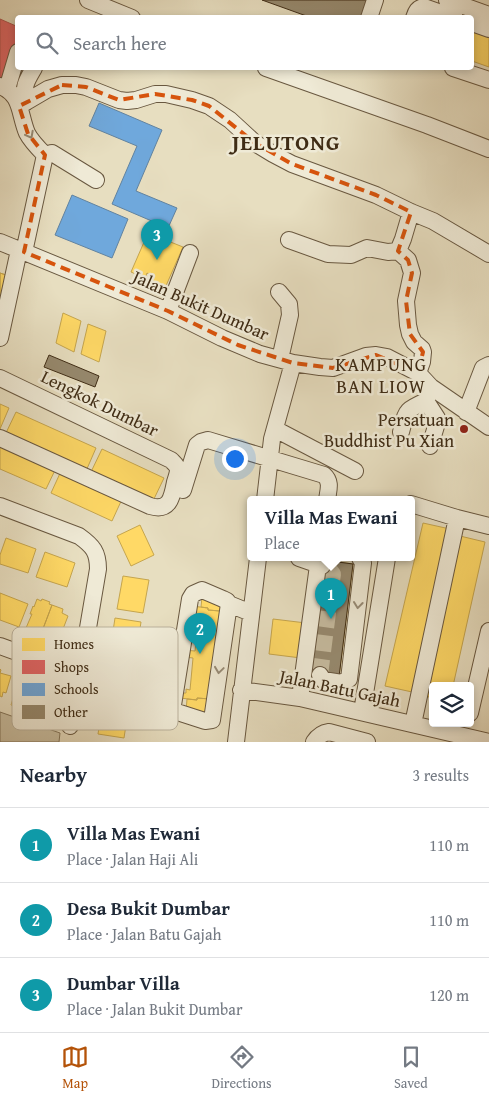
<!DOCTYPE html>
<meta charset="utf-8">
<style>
:root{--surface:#fff;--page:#f2f2f3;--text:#1f2937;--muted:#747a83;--line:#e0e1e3;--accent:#b45309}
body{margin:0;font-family:"Gentium Book Plus",serif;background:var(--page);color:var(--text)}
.controls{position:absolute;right:15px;bottom:15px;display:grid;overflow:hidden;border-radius:5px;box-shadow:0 2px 8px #0003}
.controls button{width:45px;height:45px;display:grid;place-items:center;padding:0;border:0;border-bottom:1px solid var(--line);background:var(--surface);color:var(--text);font:25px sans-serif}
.you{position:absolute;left:234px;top:458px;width:18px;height:18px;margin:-12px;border:4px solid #fff;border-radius:50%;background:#1a73e8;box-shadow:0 0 0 8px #1a73e833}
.badge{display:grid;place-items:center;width:32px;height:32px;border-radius:50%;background:var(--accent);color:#fff;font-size:16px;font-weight:700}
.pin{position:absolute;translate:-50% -41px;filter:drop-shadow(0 1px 2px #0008)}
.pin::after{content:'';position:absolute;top:26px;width:18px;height:15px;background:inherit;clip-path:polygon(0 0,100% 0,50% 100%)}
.popup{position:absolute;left:247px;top:496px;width:168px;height:65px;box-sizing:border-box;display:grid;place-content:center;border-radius:5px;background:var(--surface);filter:drop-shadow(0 1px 4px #0005);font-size:16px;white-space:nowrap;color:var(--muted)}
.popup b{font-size:19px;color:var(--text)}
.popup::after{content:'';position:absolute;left:50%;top:100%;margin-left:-10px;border:10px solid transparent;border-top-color:var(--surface)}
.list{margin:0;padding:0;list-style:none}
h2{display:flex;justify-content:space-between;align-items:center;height:65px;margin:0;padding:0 20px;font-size:21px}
h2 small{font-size:16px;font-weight:400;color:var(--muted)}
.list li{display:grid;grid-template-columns:32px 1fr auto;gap:15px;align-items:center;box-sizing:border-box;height:75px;padding:0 20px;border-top:1px solid var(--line)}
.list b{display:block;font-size:19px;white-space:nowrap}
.list p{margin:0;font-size:16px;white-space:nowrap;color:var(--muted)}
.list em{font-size:16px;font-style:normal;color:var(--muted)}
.icon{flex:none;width:28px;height:28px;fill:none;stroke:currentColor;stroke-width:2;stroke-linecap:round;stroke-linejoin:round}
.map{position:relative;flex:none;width:489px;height:742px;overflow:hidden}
.search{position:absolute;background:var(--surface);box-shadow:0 2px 8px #0003;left:15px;right:15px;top:15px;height:55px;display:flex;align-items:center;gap:12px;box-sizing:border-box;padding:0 18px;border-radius:5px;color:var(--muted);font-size:19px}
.sheet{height:290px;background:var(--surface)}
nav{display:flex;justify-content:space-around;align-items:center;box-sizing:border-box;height:70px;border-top:1px solid var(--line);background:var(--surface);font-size:14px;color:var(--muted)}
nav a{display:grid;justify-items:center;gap:2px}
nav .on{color:var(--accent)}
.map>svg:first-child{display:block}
.green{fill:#cac0a3;stroke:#84765c}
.homes{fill:#ffd966;stroke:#c5a54e}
.shops{fill:#e06666;stroke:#b0554e}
.schools{fill:#6fa8dc;stroke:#6183a0}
.building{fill:#96896e;stroke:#3f2c15}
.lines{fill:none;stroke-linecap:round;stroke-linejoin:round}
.minor-tunnel{stroke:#c5ba9e;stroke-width:16;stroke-dasharray:16 8;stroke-linecap:butt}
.minor-casing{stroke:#695840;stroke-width:18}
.minor{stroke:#efead6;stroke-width:16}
.oneway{stroke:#978b76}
.marked{fill:none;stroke:#d7540d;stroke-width:4;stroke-dasharray:10 6;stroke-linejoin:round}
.poi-dot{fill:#8f2418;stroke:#efead6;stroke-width:2}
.labels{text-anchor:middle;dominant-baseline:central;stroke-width:5;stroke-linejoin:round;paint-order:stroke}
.street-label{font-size:18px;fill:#3f2c15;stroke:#efead6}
.poi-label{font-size:18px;fill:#3f2c15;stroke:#efead6;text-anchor:end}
.neighbourhood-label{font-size:19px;letter-spacing:1px;fill:#3f2c15;stroke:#efead6}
.district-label{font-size:22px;font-weight:bold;letter-spacing:1px;fill:#3f2c15;stroke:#efead6}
.key{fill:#efead6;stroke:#bab19c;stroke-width:1}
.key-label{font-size:14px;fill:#3f2c15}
</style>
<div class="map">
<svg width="489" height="742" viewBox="0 0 489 742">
<rect width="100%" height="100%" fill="#e7dec0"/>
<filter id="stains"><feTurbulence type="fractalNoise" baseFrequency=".004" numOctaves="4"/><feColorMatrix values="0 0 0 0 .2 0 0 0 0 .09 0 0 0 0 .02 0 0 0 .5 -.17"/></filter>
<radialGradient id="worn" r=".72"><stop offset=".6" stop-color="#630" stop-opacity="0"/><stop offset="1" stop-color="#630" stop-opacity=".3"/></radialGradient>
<path class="green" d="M0 712 60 733 59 742H0Z"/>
<path class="homes" d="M313 0H357L352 14Z
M472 28 489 34V67L472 61Z
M148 233 160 238 158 242 166 246 168 241 183 247 165 288 152 282 154 277 147 273 145 278 131 272Z
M0 273 9 276 0 298Z
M0 273 9 276 0 298Z
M63 313 81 321 74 352 56 343Z
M88 324 106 331 99 362 81 354Z
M0 404 9 408 0 429Z
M16 412 96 448 86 471 5 435Z
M0 441 57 466 46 489 0 469Z
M102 449 164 478 152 503 90 474Z
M62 469 123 497 112 521 51 493Z
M423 523 450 529 412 692 385 686Z
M140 525 154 555 131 566 117 536Z
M460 536 485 542 453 686H433V698L425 696Z
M6 538 36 549 28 573 0 564V555Z
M45 552 75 563 67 587 36 577Z
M331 561 353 564 339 677 318 674 319 664 310 663 311 659 320 660 323 629 315 628 317 609 325 610 329 580 321 579V574L330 575Z
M123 576 149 580 143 613 117 609Z
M0 593 28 604 19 627 0 620Z
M202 597 221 601 220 611 208 610V608L201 607Z
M37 599 41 601 42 599 50 602 49 604 52 605 41 634 26 628 32 614H30L33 606 34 607Z
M52 605 63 609 62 613 68 616 63 629 61 628 58 636 54 635 53 638 41 634Z
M192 606 208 608V610L220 611 210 699 197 698V700L180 698 181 693H186V689L190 690 193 658 184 657V650L195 651 199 617 195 615Z
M115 618 141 622 136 655 110 651Z
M273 619 306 623 301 658 269 654Z
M109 660 135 664 130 697 104 693Z
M0 669 1 670 0 673 11 676 6 693 3 692 2 697 0 696Z
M18 682 50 692 42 716 11 705Z
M197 698 210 699 209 712H186L187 699 197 700Z
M103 701 129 705 124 738 98 734Z"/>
<path class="shops" d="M0 19 16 26 18 29V35L5 80 0 79Z"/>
<path class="schools" d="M99 103 162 130 136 191 177 208 168 228 112 204 137 146 89 126Z
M72 195 128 219 112 258 55 235Z"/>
<path class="building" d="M262 0H371L364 18H312Z
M49 355 99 376 95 387 44 367Z
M323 560 353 564 339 677 309 673Z"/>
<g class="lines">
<path class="minor-tunnel" d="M320 675 333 574 330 570 322 566"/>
<defs>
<path id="minor" d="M88 0 132 18
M447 0 489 15
M369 18 375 0
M414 18C416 12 417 8 424 7L455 18
M472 23 489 29
M266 68 427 125 489 149
M453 68 489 80
M0 86C22 94 19 114 27 133 31 141 38 148 45 155
M7 89 18 52
M26 102C23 85 26 82 34 68
M19 106 48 89 62 85H76L86 87 119 100 127 101 136 100 155 94H166L192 100 209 106 230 120 255 143 273 154 292 164 376 195 411 212 433 221 489 254
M45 155 52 153 96 180
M289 240 328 254 351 255 367 248 388 252 398 251 403 239 411 212
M0 242 168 311 222 338 260 354 293 363 320 367 333 368 366 356 376 355 387 357 418 373 431 387 489 427
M398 251 408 260 412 273 406 301 408 325 410 334 414 342 422 349 423 352 422 362 418 373
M24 252 45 155
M279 292 289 304 290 315 280 359
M168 311 190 253
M0 338 19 250
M0 378 171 460C174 463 178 466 178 470 178 473 176 479 175 482 172 497 170 512 150 506L0 438
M426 401 437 418V423L430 446
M466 412 483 368 489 365
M275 429 355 471
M401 432C407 410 404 411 426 401L431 387
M183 490 197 445 201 442 208 440 324 475C332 482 328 491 327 500
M265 500 272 439 293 363
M411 504 457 518 489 526
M0 506 79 536C93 546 98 552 98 569L80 675 70 726
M299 558 322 566
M229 604 212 720 205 721 174 711 172 709 173 705 190 599 193 594 202 590 223 599 227 601 229 604 251 613
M0 646 80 675
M320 675 323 680 342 683 349 679 363 563 360 558
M241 690 300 698 489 742
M300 698 319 558
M362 712 387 558
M470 713 489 631
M413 724 457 518
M236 742 258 558
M314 742C318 736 322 733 329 732L367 742"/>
</defs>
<use href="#minor" class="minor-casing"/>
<use href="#minor" class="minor"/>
</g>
<defs><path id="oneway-chevron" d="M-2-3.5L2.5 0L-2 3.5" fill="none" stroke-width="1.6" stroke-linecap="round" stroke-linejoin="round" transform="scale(1.25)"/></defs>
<g class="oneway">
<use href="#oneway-chevron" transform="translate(30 135) rotate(62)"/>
<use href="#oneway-chevron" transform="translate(358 605) rotate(97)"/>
<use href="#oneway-chevron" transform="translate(219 670) rotate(98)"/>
</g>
<path class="marked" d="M62 85 86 87 119 100 155 94 192 100 209 106 255 143 292 164 376 195 411 212 398 251 408 260 412 273 406 301 410 334 423 352 418 373 376 355 333 368 293 363 238 345 168 311 24 252 45 155 28 134 19 106Z"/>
<circle class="poi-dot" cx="464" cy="429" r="5"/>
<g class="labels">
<g class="street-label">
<text transform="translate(201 305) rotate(24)">Jalan Bukit Dumbar</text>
<text transform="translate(100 403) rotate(26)">Lengkok Dumbar</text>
<text transform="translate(340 688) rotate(12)">Jalan Batu Gajah</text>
</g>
<g class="poi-label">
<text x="454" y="419">Persatuan<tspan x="454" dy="21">Buddhist Pu Xian</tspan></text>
</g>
<g class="neighbourhood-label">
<text x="381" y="364">KAMPUNG<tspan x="381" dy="22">BAN LIOW</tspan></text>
</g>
<g class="district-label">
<text x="286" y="142">JELUTONG</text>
</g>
</g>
<rect x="12" y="627" width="166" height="103" rx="8" class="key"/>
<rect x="22" y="638" width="23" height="13" fill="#ffd966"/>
<rect x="22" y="660" width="23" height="14" fill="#e06666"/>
<rect x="22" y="683" width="23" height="13" fill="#6fa8dc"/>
<rect x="22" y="705" width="23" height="14" fill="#96896e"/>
<g class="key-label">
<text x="54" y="649">Homes</text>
<text x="54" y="672">Shops</text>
<text x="54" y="694">Schools</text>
<text x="54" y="717">Other</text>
</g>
<rect width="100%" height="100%" filter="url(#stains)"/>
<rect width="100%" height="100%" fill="url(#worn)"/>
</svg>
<div class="controls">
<button><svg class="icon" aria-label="layers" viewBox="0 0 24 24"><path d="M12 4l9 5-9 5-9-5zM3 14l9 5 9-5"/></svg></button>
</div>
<div class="you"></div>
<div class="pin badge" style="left:331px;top:619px;background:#0f9aa8">1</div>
<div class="popup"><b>Villa Mas Ewani</b>Place</div>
<div class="pin badge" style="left:200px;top:654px;background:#0f9aa8">2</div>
<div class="pin badge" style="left:157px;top:260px;background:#0f9aa8">3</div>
<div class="search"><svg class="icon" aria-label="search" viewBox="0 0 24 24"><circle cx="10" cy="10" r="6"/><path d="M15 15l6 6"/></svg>Search here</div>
</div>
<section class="sheet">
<h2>Nearby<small>3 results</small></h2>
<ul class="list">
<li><span class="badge" style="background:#0f9aa8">1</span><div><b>Villa Mas Ewani</b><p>Place · Jalan Haji Ali</p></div><em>110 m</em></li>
<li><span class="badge" style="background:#0f9aa8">2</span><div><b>Desa Bukit Dumbar</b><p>Place · Jalan Batu Gajah</p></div><em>110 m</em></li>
<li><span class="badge" style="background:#0f9aa8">3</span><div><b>Dumbar Villa</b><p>Place · Jalan Bukit Dumbar</p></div><em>120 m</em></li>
</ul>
</section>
<nav>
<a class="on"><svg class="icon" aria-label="map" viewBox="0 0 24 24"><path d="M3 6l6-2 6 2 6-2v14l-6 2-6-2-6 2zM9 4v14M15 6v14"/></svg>Map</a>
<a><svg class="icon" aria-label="directions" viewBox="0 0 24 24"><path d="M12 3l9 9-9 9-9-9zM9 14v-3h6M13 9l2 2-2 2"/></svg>Directions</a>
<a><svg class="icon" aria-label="saved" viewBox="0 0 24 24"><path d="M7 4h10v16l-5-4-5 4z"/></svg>Saved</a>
</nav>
